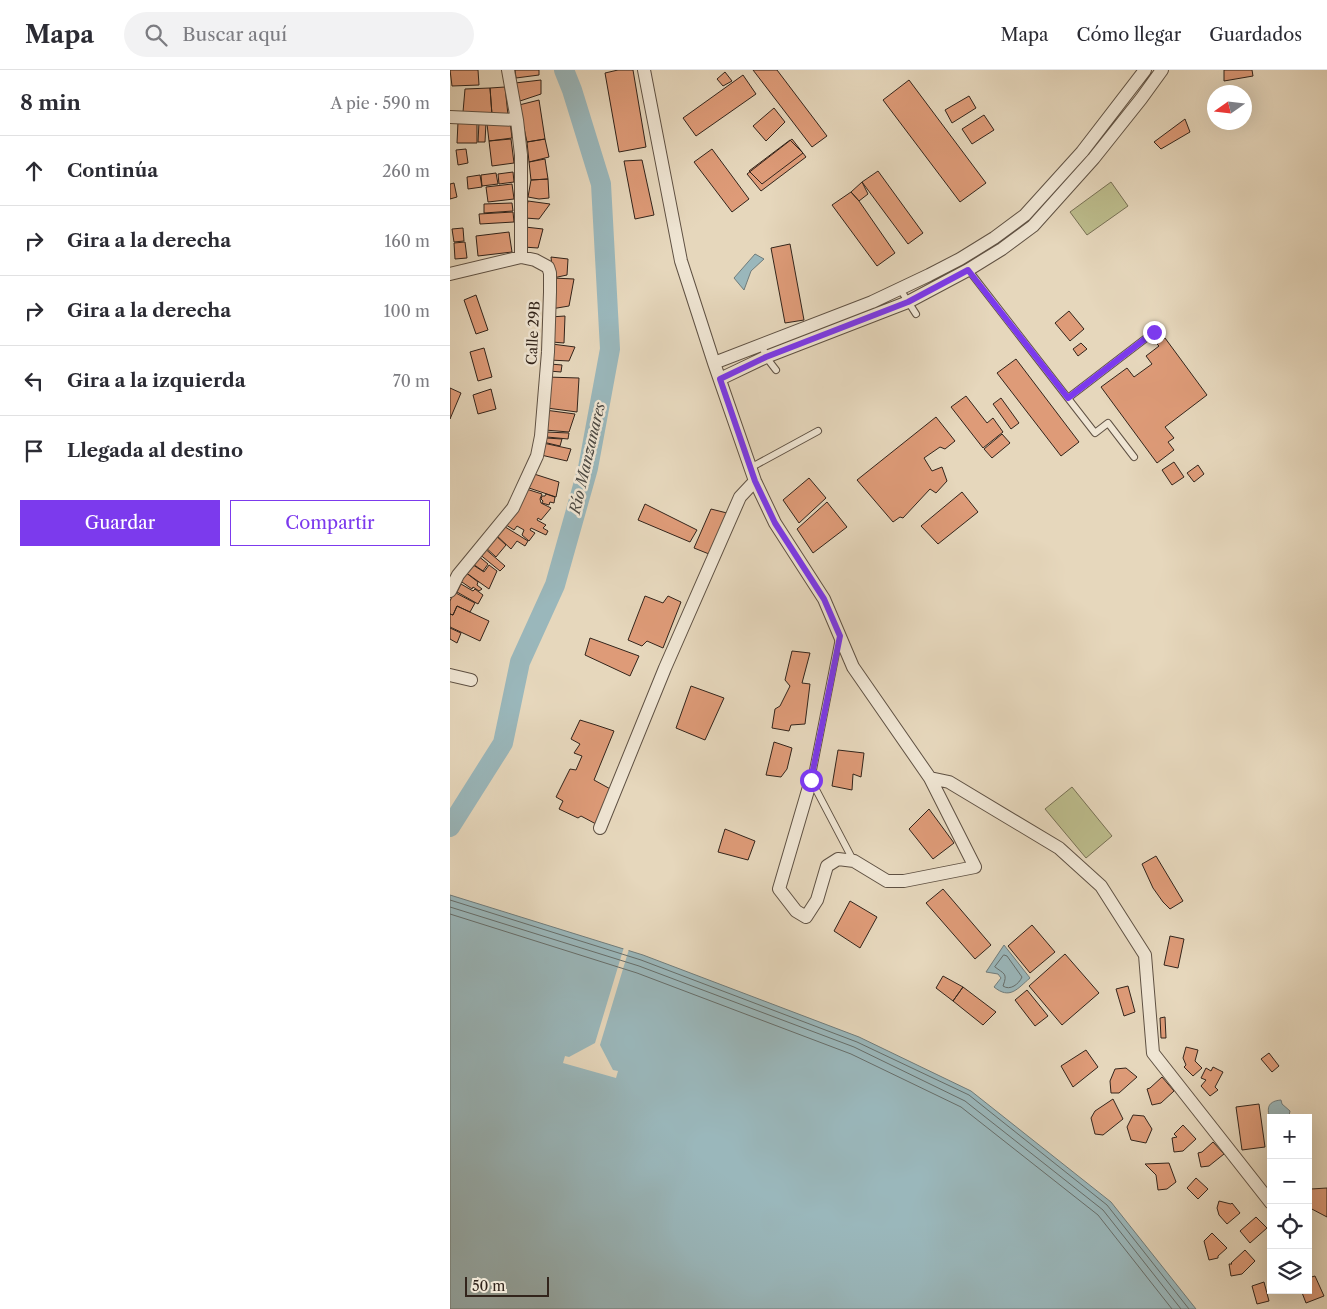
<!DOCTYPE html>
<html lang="es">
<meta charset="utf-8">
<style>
:root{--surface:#fff;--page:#f2f2f3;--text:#2b2b33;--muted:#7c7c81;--line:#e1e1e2;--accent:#7c3aed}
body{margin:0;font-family:"Libre Caslon Text",serif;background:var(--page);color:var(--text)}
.controls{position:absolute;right:15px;bottom:15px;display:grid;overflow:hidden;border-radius:0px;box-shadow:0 5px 20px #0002}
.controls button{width:45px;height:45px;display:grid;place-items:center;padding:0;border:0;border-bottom:1px solid var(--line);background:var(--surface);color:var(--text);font:25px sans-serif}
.compass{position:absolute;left:757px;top:15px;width:45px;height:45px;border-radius:50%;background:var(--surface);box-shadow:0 5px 20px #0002;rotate:256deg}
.scale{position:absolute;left:15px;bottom:12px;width:84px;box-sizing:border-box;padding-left:5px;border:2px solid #32241b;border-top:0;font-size:14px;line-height:18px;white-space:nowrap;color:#32241b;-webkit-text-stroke:4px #efe5d3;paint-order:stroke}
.stop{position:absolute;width:15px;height:15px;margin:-11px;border:4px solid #7c3aed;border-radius:50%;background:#fff}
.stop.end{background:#7c3aed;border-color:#fff;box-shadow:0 1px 5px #0008}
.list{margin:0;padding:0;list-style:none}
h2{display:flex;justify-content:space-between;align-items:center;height:65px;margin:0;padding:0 20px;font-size:21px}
h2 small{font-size:16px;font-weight:400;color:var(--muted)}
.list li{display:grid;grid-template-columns:32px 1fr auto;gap:15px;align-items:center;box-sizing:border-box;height:70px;padding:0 20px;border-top:1px solid var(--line)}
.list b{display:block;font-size:19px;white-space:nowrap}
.list em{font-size:16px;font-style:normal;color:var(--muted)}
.actions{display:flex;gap:10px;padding:15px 20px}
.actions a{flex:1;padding:11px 0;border:1px solid var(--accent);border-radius:0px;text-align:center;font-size:18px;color:var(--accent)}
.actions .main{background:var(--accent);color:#fff}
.icon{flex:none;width:28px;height:28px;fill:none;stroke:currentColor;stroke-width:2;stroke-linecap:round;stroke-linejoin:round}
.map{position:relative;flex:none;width:877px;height:1239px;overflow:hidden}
header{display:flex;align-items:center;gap:30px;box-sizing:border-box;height:70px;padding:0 25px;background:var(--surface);border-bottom:1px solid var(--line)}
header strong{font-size:24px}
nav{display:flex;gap:28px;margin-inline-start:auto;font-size:18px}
.search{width:350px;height:45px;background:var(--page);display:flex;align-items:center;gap:12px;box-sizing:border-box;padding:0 18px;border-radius:28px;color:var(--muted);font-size:19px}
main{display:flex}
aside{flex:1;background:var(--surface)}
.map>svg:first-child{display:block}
.green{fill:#bcbc8c;stroke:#777054}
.water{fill:#9ab7bb;stroke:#707c7b}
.pier{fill:#e6d7bc}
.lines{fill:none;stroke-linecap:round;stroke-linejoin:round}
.shore{stroke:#666e6b;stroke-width:1}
.river{stroke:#9ab7bb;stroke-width:20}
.building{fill:#de9b78;stroke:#32241b}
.lane-casing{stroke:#5f5143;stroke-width:8}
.street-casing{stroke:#5f5143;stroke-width:14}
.lane{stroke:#efe5d3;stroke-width:6}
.street{stroke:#efe5d3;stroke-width:12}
.route{stroke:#7c3aed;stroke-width:6}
.labels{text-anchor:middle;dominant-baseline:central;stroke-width:5;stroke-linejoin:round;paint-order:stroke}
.street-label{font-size:14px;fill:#32241b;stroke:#efe5d3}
.water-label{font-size:15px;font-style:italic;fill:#4c4943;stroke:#efe5d3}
</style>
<header>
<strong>Mapa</strong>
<div class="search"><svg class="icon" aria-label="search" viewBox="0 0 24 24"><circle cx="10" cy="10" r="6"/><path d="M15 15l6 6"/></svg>Buscar aquí</div>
<nav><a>Mapa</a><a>Cómo llegar</a><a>Guardados</a></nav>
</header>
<main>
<aside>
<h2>8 min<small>A pie · 590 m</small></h2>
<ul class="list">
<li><svg class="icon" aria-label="ahead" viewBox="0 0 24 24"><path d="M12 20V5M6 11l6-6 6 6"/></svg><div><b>Continúa</b></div><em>260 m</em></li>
<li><svg class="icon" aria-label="right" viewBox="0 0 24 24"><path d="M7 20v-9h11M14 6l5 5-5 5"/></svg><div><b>Gira a la derecha</b></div><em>160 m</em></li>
<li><svg class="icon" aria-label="right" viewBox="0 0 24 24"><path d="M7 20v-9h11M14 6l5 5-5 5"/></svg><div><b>Gira a la derecha</b></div><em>100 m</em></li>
<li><svg class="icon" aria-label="left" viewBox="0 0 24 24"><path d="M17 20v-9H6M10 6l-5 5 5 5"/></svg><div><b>Gira a la izquierda</b></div><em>70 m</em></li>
<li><svg class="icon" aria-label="arrive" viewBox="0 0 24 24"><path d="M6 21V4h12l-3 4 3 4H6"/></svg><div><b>Llegada al destino</b></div></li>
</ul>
<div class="actions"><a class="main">Guardar</a><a>Compartir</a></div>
</aside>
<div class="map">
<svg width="877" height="1239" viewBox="0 0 877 1239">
<rect width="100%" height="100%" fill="#e6d7bc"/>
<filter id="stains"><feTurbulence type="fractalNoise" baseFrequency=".004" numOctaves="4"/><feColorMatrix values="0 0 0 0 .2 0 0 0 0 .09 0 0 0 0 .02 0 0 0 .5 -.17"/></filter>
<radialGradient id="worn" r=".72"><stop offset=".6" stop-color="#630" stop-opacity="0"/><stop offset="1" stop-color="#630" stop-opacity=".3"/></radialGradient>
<path class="green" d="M661 112 678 136 637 165 620 142Z
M622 717 662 766 636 788 595 739Z"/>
<path class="water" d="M305 184 314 189 301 201 294 220 284 208Z
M0 825 193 885 409 967 521 1021 661 1132 746 1239H0Z
M554 875 580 908C567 919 560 930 544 917L551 908 548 904 536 902Z
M831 1030 832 1034 840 1041 839 1046 837 1048H820C816 1037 819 1031 831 1030Z"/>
<path class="pier" d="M174 877 179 879 150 975 163 1000 168 1001 166 1008 113 993 115 986 119 987 145 973Z"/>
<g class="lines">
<path class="shore" d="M0 830 191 890 407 972 519 1025 657 1135 739 1239
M0 837 189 896 404 977 515 1031 653 1140 731 1239
M0 844 187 903 401 984 511 1037 648 1145 722 1239
M554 885 557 886 572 907C569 914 560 921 553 916 558 903 554 904 545 897Z"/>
<path class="river" d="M0 757 53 673 70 592 105 515 138 398 160 279 151 114 122 20 114 0"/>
</g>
<path class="building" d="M0 0H28L29 15 2 16Z
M65 0H89V5L66 8Z
M168 0H183L196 77 169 82 155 3Z
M303 0H327L377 66 362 77Z
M774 0H802L803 6 774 11Z
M275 2 282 11 273 16 267 9Z
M293 5 306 24 246 66 233 48Z
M91 10V24L70 31 65 13Z
M459 10 536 113 510 132 433 30Z
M55 17 58 45H42L40 18Z
M40 18 42 45 13 42 15 19Z
M519 26 526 38 502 53 495 40Z
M89 30 95 69 77 72 69 35Z
M324 38 335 52 316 71 303 56Z
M534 45 544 60 522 74 512 59Z
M735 49 740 62 711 79 704 72Z
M60 51 62 68 39 71 37 54Z
M8 52H27V73H7Z
M29 52H36L35 72H28Z
M61 69 64 93 42 96 39 71Z
M95 69 99 87 79 92 77 72Z
M342 69 356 87 311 121 297 104Z
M340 70 353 83 312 114 299 101Z
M16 79 18 93 8 95 6 80Z
M262 79 299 129 282 142 244 92Z
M95 89 98 109 81 110 79 92Z
M192 90 204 145 185 149 174 91Z
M428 101 473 163 458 174 412 112Z
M63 102 64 112 49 114 48 104Z
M46 103 48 114 32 116 31 105Z
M30 105 32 117 18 119 17 107Z
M98 109 99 128 89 129 78 127 81 110Z
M412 112 418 124 409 131 401 122Z
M4 113 7 127 0 129V114Z
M62 114 64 129 38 132 36 117Z
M401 122 409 131 445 183 427 196 382 135Z
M78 131 100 134 89 149 75 148Z
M62 133 63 141 34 143V134Z
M63 142 64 152 30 154 29 144Z
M75 157 93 159 88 178 73 177Z
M13 158 14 171 4 172 2 159Z
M59 162 62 182 28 186 26 166Z
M15 172 17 188 5 189 4 173Z
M340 174 354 250 335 253 321 178Z
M101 187 118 189 117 205 103 208Z
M103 208 124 209 119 236 101 239Z
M26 225 38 260 26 264 14 230Z
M619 241 634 259 620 271 605 253Z
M115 246 114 273 102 272 100 247Z
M715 268 757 325 715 357 724 368 718 372 724 380 707 393 651 317 677 298 684 307 702 294 696 286 709 276 707 274Z
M631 273 637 279 628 286 623 279Z
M102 274 125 277 119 291 100 290Z
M34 278 42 307 28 311 20 282Z
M566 289 629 372 611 386 547 303Z
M100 294 112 295 111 302 99 301Z
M97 307 129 308 127 342 97 338Z
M0 318 11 323 0 349Z
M41 319 46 339 28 344 23 325Z
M516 326 537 353 543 348 553 362 533 378 501 337Z
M551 328 569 353 561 359 543 334Z
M95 340 125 344 119 362 95 360Z
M486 347 505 371 495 379 490 377 474 388 482 401 492 397 497 411 486 423 480 419 453 448 450 447 443 452 407 410Z
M96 362 119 363 118 369 97 367Z
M552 364 560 373 542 388 534 379Z
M96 368 112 369 110 376 93 372Z
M93 373 121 379 117 391 91 385Z
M724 392 734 407 722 415 712 400Z
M748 395 754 404 744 412 737 403Z
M81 403 109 412 106 427 76 417Z
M359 408 376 428 349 453 333 430Z
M73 418 92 424 90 429 91 433 101 438 91 450 88 448 87 450 96 455 93 458 98 461 96 465 81 458 80 460 85 463 79 471 72 465 74 460 67 456 64 460 53 453Z
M512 422 528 442 488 474 471 456Z
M96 424 105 427 104 433 100 432 99 435 92 433 93 431 91 429 92 426H95Z
M377 432 397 457 363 483 347 459Z
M195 434 247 460 240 472 188 450Z
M261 439 277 443 259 484 244 478Z
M52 455 78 471 75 476 67 471 61 479 45 464Z
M44 464 56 475 46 487 34 476Z
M33 477 55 496 50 501 28 483Z
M27 485 38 494 33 501 23 494Z
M20 493 34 502 39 495 47 501 39 519 15 502Z
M15 502 28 512 27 515 32 519 29 521 23 517 22 519 9 510Z
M11 514 23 521 25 519 33 525 28 534 7 522Z
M4 522 25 533 20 542 7 536 3 545 0 544V531Z
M195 526 213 533 218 526 231 532 213 578 197 571 192 576 178 570Z
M7 536 39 551 30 571 0 557V544L3 545Z
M0 558 11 563 7 573 0 569Z
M140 568 189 586 180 606 135 585Z
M342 581 360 583 352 613 360 614 355 654 341 655 339 661 322 658 325 639 330 636 340 616 335 610Z
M241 616 274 628 255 670 226 658Z
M130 650 146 655 164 661 144 710 164 721 146 754 131 746 128 748 109 739 113 731 106 727 120 699 126 700 132 686 124 683 130 674 121 669Z
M324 672 342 678 337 699 331 707 316 705Z
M388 680 414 683 411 707 403 704 402 720 382 716Z
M479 739 504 773 483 789 459 759Z
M275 759 305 771 298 790 268 782Z
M706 786 733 831 720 839 713 832 703 818 692 794Z
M493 819 541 875 525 889 476 833Z
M400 831 427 847 410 878 384 861Z
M582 855 605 882 580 903 558 876Z
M720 866 734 869 728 898 714 895Z
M615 884 649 923 612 955 579 916Z
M493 906 513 917 503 931 486 918Z
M678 916 685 942 674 946 666 919Z
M513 917 546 942 533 955 503 931Z
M577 920 598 946 585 956 565 930Z
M715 947 716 968H711L710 948Z
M736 977 748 980 745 991 752 998 743 1006 734 997 736 995 733 988Z
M636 980 648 997 623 1017 611 996Z
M819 983 829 996 822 1002 811 989Z
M763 997 773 1002 765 1017 768 1020 760 1026 751 1016 756 1010 751 1008 756 998 761 1001Z
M676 998 687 1007 669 1023H661L660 1011 665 999Z
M712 1007 724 1021 711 1033 702 1035 697 1019 700 1018Z
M663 1029 673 1049 653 1065 645 1064 641 1048 645 1041Z
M809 1034 815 1077 792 1080 786 1037Z
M683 1045 694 1046 702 1059 696 1073 681 1070 677 1057Z
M733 1055 746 1069 733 1081 724 1082 722 1068 727 1067 724 1064Z
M763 1072 774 1084 759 1096 751 1097 748 1083 752 1082Z
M719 1093 726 1112 717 1119 708 1120 706 1105 695 1094Z
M746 1108 758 1119 748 1129 737 1118Z
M877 1118V1147L858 1137 861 1119Z
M769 1131 781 1134 782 1133 790 1143 777 1154 769 1145 767 1138Z
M806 1147 817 1158 800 1173 790 1161Z
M762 1163 777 1178 768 1186V1188L759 1190 754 1171Z
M795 1180 805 1191 792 1204 781 1206 779 1194H782L781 1193Z
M865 1206 874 1226 856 1233 851 1220H858V1208Z
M814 1212 819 1231 807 1234 802 1216Z"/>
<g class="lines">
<defs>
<path id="lane" d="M517 198 645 363 658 353 684 387
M450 219 466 244
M312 275 316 287 326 300
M618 328 704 262
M300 398 368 361
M389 568 361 710 403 790"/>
<path id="street" d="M58 0 67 50 71 85V187
M194 0 231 191 264 293 305 411 325 453 374 529 403 597 480 708 525 797 454 811H437L404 791 388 789 377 796 367 830 356 847 346 841 329 819 361 710
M0 47 67 50
M0 204 71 187 85 190 98 197 100 203V222L98 282 91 366 87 386 63 438 8 505 0 521
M264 293 422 232 479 205 510 189 544 168 575 145 632 82 695 0
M270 309 316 287 458 232 518 200 552 179 583 156 644 88 691 29 712 0
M0 605 21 610
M480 708 499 712 609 778 651 816 695 885 703 983 821 1133
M150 758 215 598 290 427 305 411"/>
</defs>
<use href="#lane" class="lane-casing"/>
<use href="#street" class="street-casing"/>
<use href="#lane" class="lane"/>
<use href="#street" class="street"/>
</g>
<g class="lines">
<path class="route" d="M361 710 390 566 374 529 325 453 305 411 270 309 316 287 458 232 518 200 618 328 704 262"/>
</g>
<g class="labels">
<g class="street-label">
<text transform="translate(83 263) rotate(-87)">Calle 29B</text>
</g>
<g class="water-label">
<text transform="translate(137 388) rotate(-77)">Río Manzanares</text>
</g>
</g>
<rect width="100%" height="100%" filter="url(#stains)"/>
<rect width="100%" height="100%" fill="url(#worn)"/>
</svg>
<div class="controls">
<button>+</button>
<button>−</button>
<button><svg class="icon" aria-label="locate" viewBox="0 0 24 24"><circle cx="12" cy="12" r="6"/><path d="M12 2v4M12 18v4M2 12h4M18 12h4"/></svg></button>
<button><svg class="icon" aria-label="layers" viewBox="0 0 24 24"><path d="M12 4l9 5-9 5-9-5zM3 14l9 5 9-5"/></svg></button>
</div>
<svg class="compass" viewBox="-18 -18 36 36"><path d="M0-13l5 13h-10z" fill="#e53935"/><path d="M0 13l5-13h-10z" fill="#7c7c81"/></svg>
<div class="scale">50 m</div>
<div class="stop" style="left:361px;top:710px"></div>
<div class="stop end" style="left:704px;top:262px"></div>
</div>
</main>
